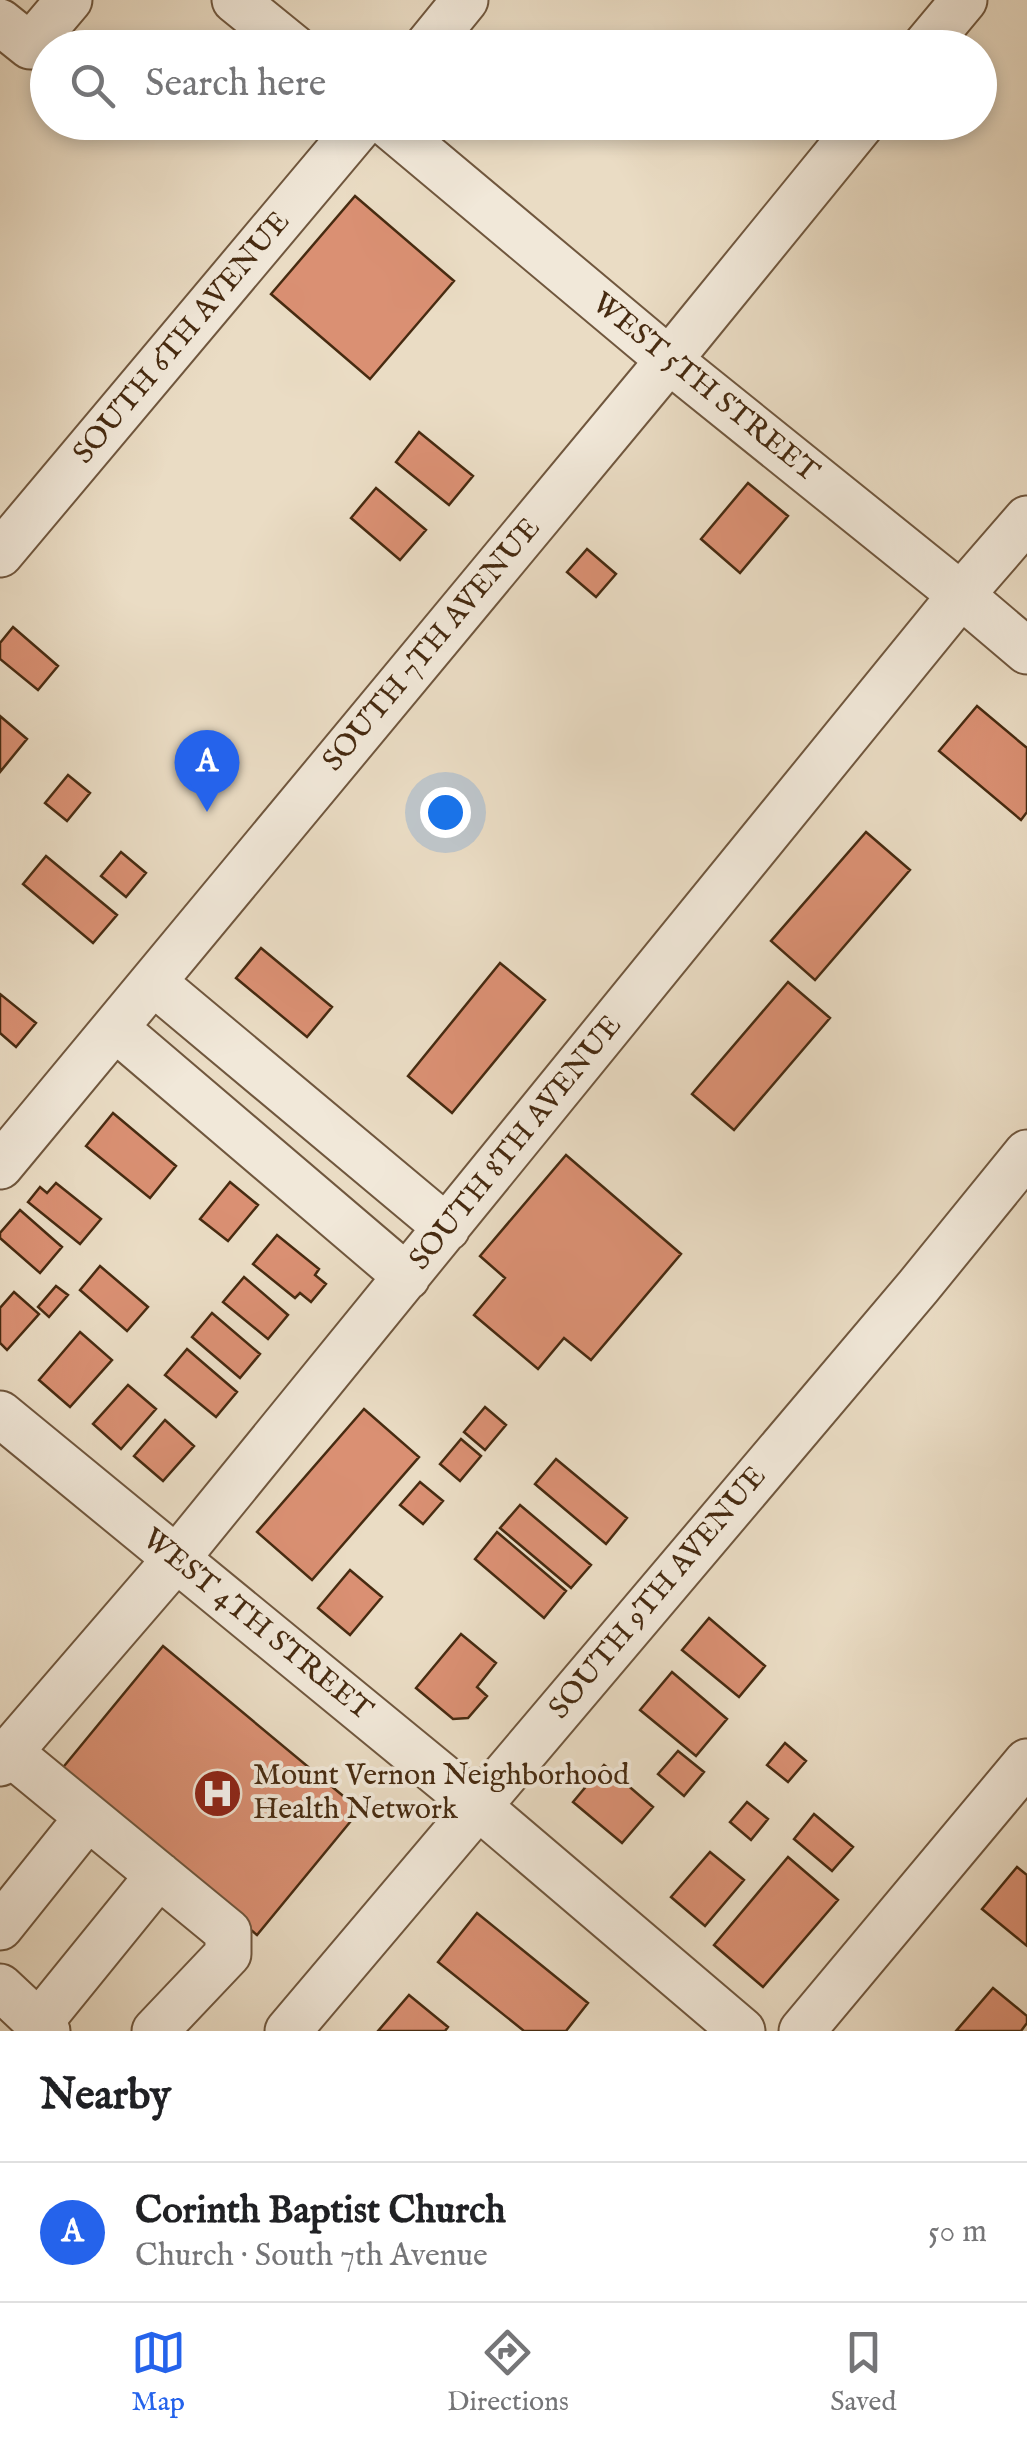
<!DOCTYPE html>
<meta charset="utf-8">
<style>
:root{--surface:#fff;--page:#f6f6f6;--text:#202124;--muted:#757577;--line:#e0e0e0;--accent:#2563eb}
body{margin:0;font-family:"IM FELL English",serif;background:var(--page);color:var(--text)}
.you{position:absolute;left:445px;top:812px;width:35px;height:35px;margin:-25px;border:8px solid #fff;border-radius:50%;background:#1a73e8;box-shadow:0 0 0 15px #1a73e833}
.badge{display:grid;place-items:center;width:65px;height:65px;border-radius:50%;background:var(--accent);color:#fff;font-size:32px;font-weight:700}
.pin{position:absolute;translate:-50% -82px;filter:drop-shadow(0 2px 5px #0008)}
.pin::after{content:'';position:absolute;top:52px;width:35px;height:30px;background:inherit;clip-path:polygon(0 0,100% 0,50% 100%)}
.list{margin:0;padding:0;list-style:none}
h2{display:flex;justify-content:space-between;align-items:center;height:130px;margin:0;padding:0 40px;font-size:42px}
h2 small{font-size:32px;font-weight:400;color:var(--muted)}
.list li{display:grid;grid-template-columns:65px 1fr auto;gap:30px;align-items:center;box-sizing:border-box;height:140px;padding:0 40px;border-top:2px solid var(--line)}
.list b{display:block;font-size:38px;white-space:nowrap}
.list p{margin:0;font-size:32px;white-space:nowrap;color:var(--muted)}
.list em{font-size:32px;font-style:normal;color:var(--muted)}
.icon{flex:none;width:55px;height:55px;fill:none;stroke:currentColor;stroke-width:2;stroke-linecap:round;stroke-linejoin:round}
.map{position:relative;flex:none;width:1027px;height:2031px;overflow:hidden}
.search{position:absolute;background:var(--surface);box-shadow:0 5px 15px #0003;left:30px;right:30px;top:30px;height:110px;display:flex;align-items:center;gap:25px;box-sizing:border-box;padding:0 35px;border-radius:55px;color:var(--muted);font-size:38px}
.sheet{height:270px;background:var(--surface)}
nav{display:flex;justify-content:space-around;align-items:center;box-sizing:border-box;height:140px;border-top:2px solid var(--line);background:var(--surface);font-size:28px;color:var(--muted)}
nav a{display:grid;justify-items:center;gap:5px}
nav .on{color:var(--accent)}
.map>svg:first-child{display:block}
.building{fill:#da9073;stroke:#472b11;stroke-width:2.5}
.lines{fill:none;stroke-linecap:round;stroke-linejoin:round}
.minor-casing{stroke:#70573e;stroke-width:49}
.minor{stroke:#f1e8d9;stroke-width:45}
.labels{text-anchor:middle;dominant-baseline:central;stroke-width:8;stroke-linejoin:round;paint-order:stroke}
.street-label{font-size:30px;fill:#472b11;stroke:#f1e8d9}
.poi-label{font-size:30px;fill:#472b11;stroke:#f1e8d9;text-anchor:start}
</style>
<div class="map">
<svg width="1027" height="2031" viewBox="0 0 1027 2031">
<rect width="100%" height="100%" fill="#eadcc4"/>
<filter id="stains"><feTurbulence type="fractalNoise" baseFrequency=".002" numOctaves="4"/><feColorMatrix values="0 0 0 0 .2 0 0 0 0 .09 0 0 0 0 .02 0 0 0 .5 -.17"/></filter>
<radialGradient id="worn" r=".72"><stop offset=".6" stop-color="#630" stop-opacity="0"/><stop offset="1" stop-color="#630" stop-opacity=".3"/></radialGradient>
<path class="building" d="M355 196 454 281 370 379 271 294Z
M419 432 473 476 449 505 396 462Z
M748 483 788 516 740 573 701 539Z
M376 488 426 530 400 560 351 518Z
M587 549 616 574 596 597 567 572Z
M13 627 58 666 38 690 0 659V643Z
M977 706 1027 748V812L1021 820 939 751Z
M0 716 27 739 0 772Z
M68 775 90 793 67 821 45 803Z
M866 832 910 870 815 980 771 941Z
M121 852 146 873 126 897 101 876Z
M46 856 117 915 93 943 23 884Z
M261 948 332 1007 307 1037 236 978Z
M500 963 545 1000 452 1113 408 1076Z
M788 982 830 1018 734 1130 692 1094Z
M0 994 36 1023 16 1047 0 1033Z
M113 1113 176 1166 150 1198 86 1146Z
M566 1155 681 1254 591 1360 564 1338 538 1369 474 1315 505 1278 480 1256Z
M230 1182 258 1205 228 1241 200 1219Z
M56 1183 101 1219 80 1244 28 1202 40 1187 47 1193Z
M20 1210 62 1247 40 1273 0 1238V1233Z
M277 1235 319 1269 315 1275 326 1284 311 1302 300 1293 295 1298 253 1264Z
M100 1266 148 1307 127 1331 80 1290Z
M244 1277 288 1315 268 1339 223 1302Z
M56 1286 68 1295 49 1317 38 1307Z
M14 1292 39 1314 7 1350 0 1343V1308Z
M212 1313 260 1354 240 1378 192 1337Z
M80 1332 112 1360 70 1407 39 1380Z
M187 1349 237 1392 216 1417 165 1375Z
M128 1385 156 1409 121 1449 93 1424Z
M485 1407 506 1425 485 1450 464 1432Z
M364 1409 419 1457 312 1580 257 1532Z
M165 1420 194 1446 163 1481 134 1456Z
M461 1439 481 1456 460 1481 440 1464Z
M556 1459 627 1518 606 1544 535 1484Z
M420 1482 443 1501 423 1524 400 1505Z
M520 1505 591 1565 571 1588 500 1528Z
M497 1532 566 1591 544 1618 475 1559Z
M350 1570 382 1597 350 1635 318 1608Z
M709 1618 765 1666 739 1697 682 1650Z
M461 1634 496 1663 477 1687 487 1696 468 1718 453 1719 416 1688Z
M163 1646 360 1810 257 1935 60 1771Z
M672 1672 727 1719 696 1756 640 1710Z
M785 1743 806 1761 788 1782 767 1765Z
M678 1751 704 1772 684 1796 658 1774Z
M604 1765 653 1807 622 1843 573 1802Z
M747 1802 768 1819 751 1840 730 1822Z
M814 1814 853 1847 832 1871 794 1839Z
M710 1852 744 1880 705 1926 671 1897Z
M788 1857 838 1900 763 1987 714 1945Z
M1017 1867 1027 1875V1946L982 1909Z
M477 1913 588 2003 566 2031H524L438 1962Z
M993 1988 1027 2016V2023L1021 2031H956Z
M409 1995 448 2027 445 2031H378Z"/>
<g class="lines">
<defs>
<path id="minor" d="M235 0 294 48
M0 22 30 46 69 0
M426 48 465 0
M924 48 964 0
M385 122 669 360 961 595 1027 651
M0 554 363 122
M153 982 447 1228
M115 1028 407 1277
M0 1166 669 360 863 122
M0 1414 479 1807 742 2031
M9 1752 228 1932V1954L155 2031
M0 1763 176 1559 961 595 1027 519
M0 1927 88 1817
M0 1987 47 2031
M38 2024 159 1875
M288 2031 918 1287 1027 1153
M802 2031 1027 1762"/>
</defs>
<use href="#minor" class="minor-casing"/>
<use href="#minor" class="minor"/>
</g>
<defs>
<symbol id="hospital-disc" viewBox="-11 -11 22 22"><circle r="9.5" fill="#8f2418" stroke="#f1e8d9"/><path d="M-5-5h3v3.5h4V-5h3V5h-3V1.5h-4V5h-3Z" fill="#fff"/></symbol>
</defs>
<g fill-rule="evenodd">
<use href="#hospital-disc" x="190" y="1766" width="55" height="55"/>
</g>
<g class="labels">
<g class="street-label">
<text transform="translate(182 338) rotate(-50)">SOUTH 6TH AVENUE</text>
<text transform="translate(705 388) rotate(39)">WEST 5TH STREET</text>
<text transform="translate(432 645) rotate(-50)">SOUTH 7TH AVENUE</text>
<text transform="translate(516 1143) rotate(-51)">SOUTH 8TH AVENUE</text>
<text transform="translate(658 1593) rotate(-50)">SOUTH 9TH AVENUE</text>
<text transform="translate(257 1625) rotate(39)">WEST 4TH STREET</text>
</g>
<g class="poi-label">
<text x="253" y="1776">Mount Vernon Neighborhood<tspan x="253" dy="34">Health Network</tspan></text>
</g>
</g>
<rect width="100%" height="100%" filter="url(#stains)"/>
<rect width="100%" height="100%" fill="url(#worn)"/>
</svg>
<div class="you"></div>
<div class="pin badge" style="left:207px;top:812px">A</div>
<div class="search"><svg class="icon" aria-label="search" viewBox="0 0 24 24"><circle cx="10" cy="10" r="6"/><path d="M15 15l6 6"/></svg>Search here</div>
</div>
<section class="sheet">
<h2>Nearby<small></small></h2>
<ul class="list">
<li><span class="badge">A</span><div><b>Corinth Baptist Church</b><p>Church · South 7th Avenue</p></div><em>50 m</em></li>
</ul>
</section>
<nav>
<a class="on"><svg class="icon" aria-label="map" viewBox="0 0 24 24"><path d="M3 6l6-2 6 2 6-2v14l-6 2-6-2-6 2zM9 4v14M15 6v14"/></svg>Map</a>
<a><svg class="icon" aria-label="directions" viewBox="0 0 24 24"><path d="M12 3l9 9-9 9-9-9zM9 14v-3h6M13 9l2 2-2 2"/></svg>Directions</a>
<a><svg class="icon" aria-label="saved" viewBox="0 0 24 24"><path d="M7 4h10v16l-5-4-5 4z"/></svg>Saved</a>
</nav>
